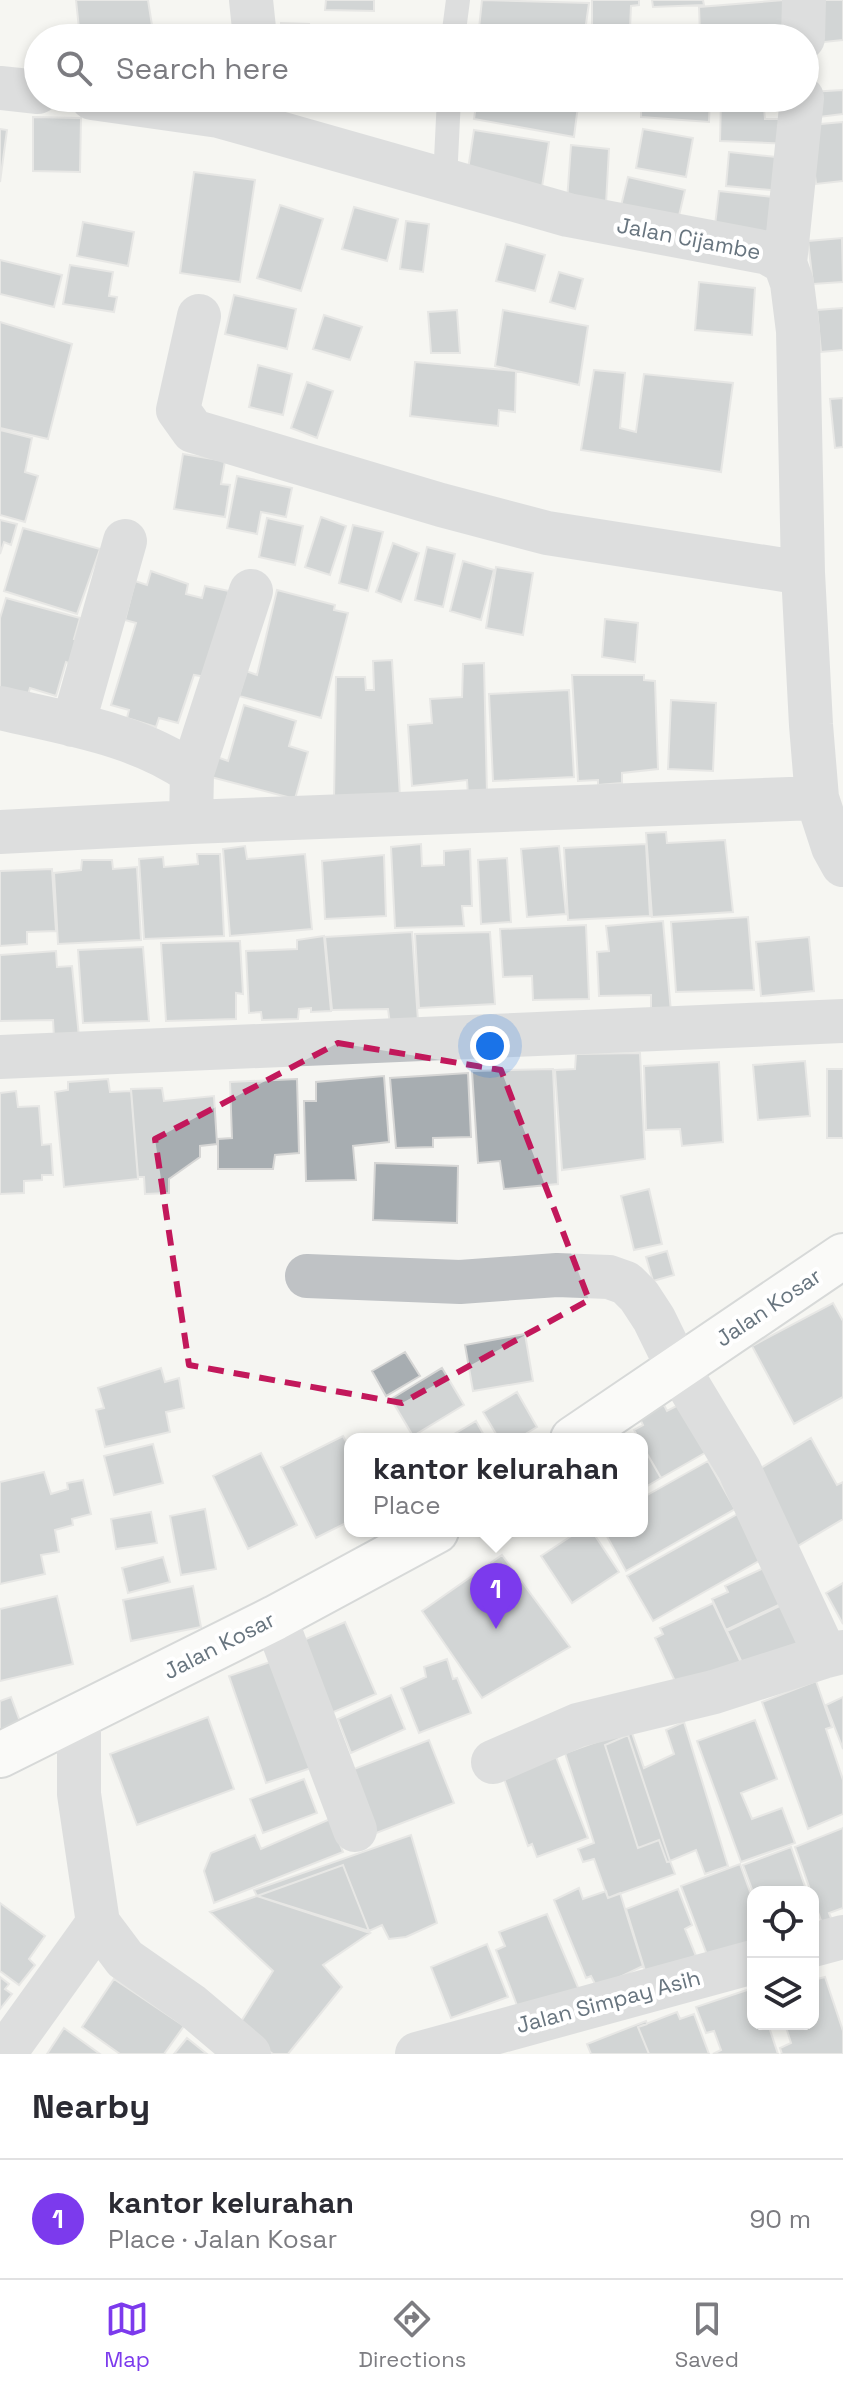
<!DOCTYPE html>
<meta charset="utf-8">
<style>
:root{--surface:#fff;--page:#f7f7f7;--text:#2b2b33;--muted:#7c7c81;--line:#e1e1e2;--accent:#7c3aed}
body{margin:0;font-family:"Space Grotesk",sans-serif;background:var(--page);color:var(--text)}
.controls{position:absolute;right:24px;bottom:24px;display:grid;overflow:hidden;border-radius:16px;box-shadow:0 4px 12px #0003}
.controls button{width:72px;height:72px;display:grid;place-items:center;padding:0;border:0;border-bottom:2px solid var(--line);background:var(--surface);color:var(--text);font:40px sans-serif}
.you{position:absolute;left:490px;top:1046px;width:28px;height:28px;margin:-20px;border:6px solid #fff;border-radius:50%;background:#1a73e8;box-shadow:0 0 0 12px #1a73e833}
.badge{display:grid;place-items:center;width:52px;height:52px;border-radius:50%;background:var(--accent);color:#fff;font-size:26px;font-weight:700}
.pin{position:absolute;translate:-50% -66px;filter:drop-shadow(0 2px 4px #0008)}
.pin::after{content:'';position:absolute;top:42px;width:28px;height:24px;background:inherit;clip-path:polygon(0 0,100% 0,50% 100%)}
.popup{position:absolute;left:344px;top:1433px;width:304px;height:104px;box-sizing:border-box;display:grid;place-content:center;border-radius:16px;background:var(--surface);filter:drop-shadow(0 2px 6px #0005);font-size:26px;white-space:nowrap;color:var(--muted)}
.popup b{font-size:30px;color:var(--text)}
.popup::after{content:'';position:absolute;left:50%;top:100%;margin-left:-16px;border:16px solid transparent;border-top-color:var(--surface)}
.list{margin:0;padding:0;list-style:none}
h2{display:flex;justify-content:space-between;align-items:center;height:104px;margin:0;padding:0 32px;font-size:34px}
h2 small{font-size:26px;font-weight:400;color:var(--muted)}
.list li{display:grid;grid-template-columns:52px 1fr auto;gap:24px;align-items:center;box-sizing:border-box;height:120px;padding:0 32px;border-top:2px solid var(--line)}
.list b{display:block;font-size:30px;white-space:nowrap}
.list p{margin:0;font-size:26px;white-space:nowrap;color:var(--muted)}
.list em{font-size:26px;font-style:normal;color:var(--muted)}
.icon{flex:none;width:44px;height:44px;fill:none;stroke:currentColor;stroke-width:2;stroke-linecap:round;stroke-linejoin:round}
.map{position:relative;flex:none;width:843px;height:2054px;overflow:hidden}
.search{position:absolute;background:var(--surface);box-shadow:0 4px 12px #0003;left:24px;right:24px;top:24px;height:88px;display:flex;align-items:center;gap:20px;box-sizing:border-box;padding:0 28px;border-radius:44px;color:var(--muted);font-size:30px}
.sheet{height:224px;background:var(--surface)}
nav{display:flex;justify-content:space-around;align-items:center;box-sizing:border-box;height:112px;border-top:2px solid var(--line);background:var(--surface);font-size:22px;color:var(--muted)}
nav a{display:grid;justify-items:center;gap:4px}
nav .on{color:var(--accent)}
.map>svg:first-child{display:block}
.building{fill:#a7adb1;stroke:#d6d6d5;stroke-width:2}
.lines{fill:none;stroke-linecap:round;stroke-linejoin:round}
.secondary-casing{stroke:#b1b6b9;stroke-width:48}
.lane{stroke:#bfc2c5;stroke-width:24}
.street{stroke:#bfc2c5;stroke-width:44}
.secondary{stroke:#fff;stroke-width:44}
.marked{fill:none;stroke:#c2185b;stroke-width:6;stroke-dasharray:16 10;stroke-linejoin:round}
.labels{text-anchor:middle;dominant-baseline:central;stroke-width:8;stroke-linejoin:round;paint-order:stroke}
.street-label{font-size:22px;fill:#68757f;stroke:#fff}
</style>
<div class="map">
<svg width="843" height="2054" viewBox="0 0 843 2054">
<rect width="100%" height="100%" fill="#f5f5f2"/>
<path class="building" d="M76 0H148L154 38H80Z
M326 0H374V11L325 10Z
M482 0 589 3 584 38H478Z
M592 0H639V5L631 6 630 29H592Z
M652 0H703L704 5 653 7Z
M784 0 794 38H720V33L700 34 699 7Z
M810 0H843V40L815 43Z
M281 23 309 24 308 38H281Z
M843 90V114L811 118 809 92Z
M477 98H579L574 137 474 119Z
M641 98H710L709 122 641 117Z
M721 98H794L795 106 764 108 765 119H789L791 144 720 141Z
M33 117 81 118 80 172 33 171Z
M843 122V181L816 184 809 125Z
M0 129 7 130 0 182Z
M643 129 693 138 686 177 636 168Z
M474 130 549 142 542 187 467 176Z
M571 145 609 149 606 204 567 201Z
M729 152 786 158 782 191 726 186Z
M194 172 255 180 240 282 180 273Z
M628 177 685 190 678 220 621 206Z
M719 191 781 198 776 241 714 234Z
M280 205 323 219 301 291 257 278Z
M354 207 398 219 387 261 342 249Z
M406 221 429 224 423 272 400 269Z
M83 222 134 232 128 266 77 256Z
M842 238 843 282 813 284 808 241Z
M506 244 545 255 535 291 496 281Z
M0 260 62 275 54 307 0 294Z
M70 265 113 272 109 296 117 297 114 312 63 304Z
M559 272 583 279 575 309 550 302Z
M699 282 755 288 752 335 695 330Z
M234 295 296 309 287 349 225 334Z
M843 308V350L821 352 817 310Z
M457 310 460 353H431L428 312Z
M503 310 588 326 579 385 495 366Z
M324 315 362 327 350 360 313 349Z
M0 322 72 344 48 439 0 428Z
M415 362 516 371 515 412 499 410 498 426 410 416Z
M258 365 292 374 283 415 249 407Z
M594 370 625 373 620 428 636 432 644 374 733 383 721 472 581 450Z
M307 382 333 391 317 438 291 428Z
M843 398V447L835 448 830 399Z
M0 430 32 438 25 472 38 476 25 522 0 515Z
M183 454 225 461 221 484 230 485 225 517 174 509Z
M237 476 292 488 286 517 261 512 257 534 227 528Z
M321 517 346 526 330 575 305 567Z
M267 518 303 526 295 565 259 557Z
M0 520 17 524 11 545 4 542 0 554Z
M353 525 383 532 368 591 339 583Z
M23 528 100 549 77 614 4 591Z
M393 543 419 553 401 602 376 592Z
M427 547 455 554 443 607 415 600Z
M463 561 494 570 481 620 450 611Z
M496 567 533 573 523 635 486 628Z
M151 571 188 584 186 594 202 598 205 586 229 591 206 677 194 675 178 723 159 718 156 727 127 718 129 710 111 705 136 623 125 620 135 581 147 585Z
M277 590 335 605 334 610 348 613 321 718 239 696 246 671 257 675Z
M6 598 80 618 74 639 81 641 74 665 66 662 56 696 30 688 27 698 0 689V618Z
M605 619 638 623 635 662 602 657Z
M392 660 400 797 334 799 336 677H365L366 690H374L373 661Z
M484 663 487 794 468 796 467 780 412 786 408 725 432 723 430 699 462 697 463 664Z
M572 675H644V680L655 681 658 769 622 773V783L598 785V780L578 781Z
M569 690 574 777 493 781 489 694Z
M671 700 716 703 713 771 668 769Z
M244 705 296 721 289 746 308 752 295 799 211 777 217 757 228 761Z
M666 832 667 843 725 840 733 912 652 917 646 833Z
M421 844 422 866 444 865V851L470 849 472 906H462L464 926 395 928 391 847Z
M646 844 650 916 568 920 564 848Z
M245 846 247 859 305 854 312 929 230 936 223 849Z
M559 846 566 914 527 917 521 849Z
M197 854H220L224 936 144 939 139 859 163 857 164 867 198 864Z
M384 855 386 916 325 919 322 861Z
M507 858 511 922 481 924 478 860Z
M82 860H112L113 869 137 867 141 940 58 944 54 873 81 870Z
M52 869 56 931 27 932V944L0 946V871Z
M748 917 754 990 676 992 671 922Z
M663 921 671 1012H651V995L599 996 597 952 609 951 606 926Z
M586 925 589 999 533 1000 532 976 503 977 500 929Z
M412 932 418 1021 390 1024 388 1009 332 1010 325 937Z
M490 932 495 1004 419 1008 415 934Z
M324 936 331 1011 311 1012V1008L299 1009 298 1019 262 1020 261 1012 249 1013 246 951 297 949V940Z
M809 937 814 991 761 996 756 942Z
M240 941 243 994 236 993V1019L166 1021 161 943Z
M143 947 149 1021 83 1023 78 950Z
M56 951 57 967 72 966 79 1037 54 1038 53 1020 0 1021V955Z
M640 1053 645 1159 562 1170 555 1070 575 1069 576 1054Z
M805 1061 810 1116 758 1120 753 1065Z
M719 1062 723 1142 682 1146 680 1129 646 1130 644 1066Z
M553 1069 558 1184 504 1189 500 1161 478 1163 472 1071Z
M827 1069H843V1138H827Z
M468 1073 471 1137 433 1138V1147L396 1148 390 1078Z
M384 1076 389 1142 353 1146 356 1180 306 1181 304 1101H316V1082Z
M108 1079 110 1092 131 1091 138 1179 64 1187 55 1092 68 1090V1082Z
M297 1079 299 1153 275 1155 273 1169H218V1139L232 1138 230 1082Z
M162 1088 164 1101 214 1096 217 1144 200 1146V1157L169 1179V1193L145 1194 144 1177H138L131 1089Z
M16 1091 18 1107 39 1106 42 1145 51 1144 53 1175H42V1180L24 1181V1193L0 1194V1093Z
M375 1163 458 1166 457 1223 373 1220Z
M649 1189 662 1244 634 1250 621 1196Z
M667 1251 674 1275 653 1281 646 1257Z
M833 1303 843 1321V1397L794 1424 752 1346Z
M525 1334 533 1381 473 1391 465 1345Z
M405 1352 420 1376 386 1396 372 1371Z
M161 1368 165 1382 179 1378 184 1408 166 1412 170 1432 105 1447 96 1410 104 1408 98 1388Z
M442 1368 464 1405 413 1436 391 1399Z
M517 1392 537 1427 517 1439H499L483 1412Z
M690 1399 717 1446 661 1478 642 1445V1439H639L634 1430 643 1425 640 1419 664 1405 667 1411Z
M476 1421 486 1439H446Z
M343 1436 350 1449V1521L316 1538 281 1467Z
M811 1438 837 1485 843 1482V1519L796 1547 754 1472Z
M153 1444 163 1483 114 1495 104 1456Z
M642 1445 661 1478 642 1489Z
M261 1453 297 1525 248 1549 213 1476Z
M708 1461 735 1509 626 1571 604 1531H642V1498Z
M44 1472 51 1494 68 1489 67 1483 83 1480 91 1514 72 1519 73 1525 55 1530 59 1552 41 1555 45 1574 0 1584V1482Z
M205 1509 216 1569 181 1575 170 1516Z
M151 1512 157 1543 116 1549 111 1519Z
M741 1512 766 1557 653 1621 627 1576Z
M579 1531H592L619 1572 572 1603 541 1556Z
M502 1555 570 1647 482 1698 422 1611Z
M163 1557 170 1582 128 1593 122 1568Z
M770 1565 787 1601 726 1630 712 1599 728 1592 725 1586Z
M843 1583V1624L826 1593Z
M193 1586 201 1627 131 1641 123 1600Z
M57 1596 73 1664 0 1681V1609Z
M788 1602 806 1641 745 1669 727 1631Z
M713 1603 744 1669 679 1690 655 1638 663 1634 660 1628Z
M345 1622 376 1694 329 1714 299 1642Z
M447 1659 453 1679 457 1678 471 1713 419 1733 401 1688 426 1677 424 1667Z
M273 1661 311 1768 266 1783 229 1676Z
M816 1681 832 1727 826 1729 843 1780V1814L808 1829 762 1702Z
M391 1695 405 1729 351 1753 338 1719Z
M11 1697 22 1727 0 1735V1701Z
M843 1697V1749L826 1705Z
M208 1717 234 1789 137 1825 110 1754Z
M755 1720 777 1779 741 1793 752 1819 782 1808 795 1843 741 1862 697 1741Z
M684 1722 728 1866 705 1874 696 1850 670 1861 628 1735 632 1733 644 1768 674 1754 666 1730Z
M627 1731 628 1735 605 1745 638 1848 659 1840 667 1862 670 1861 675 1874 608 1898 594 1859 583 1862 578 1849 594 1843 565 1753Z
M628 1735 670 1861 667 1862 659 1840 638 1848 605 1745Z
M429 1740 454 1803 366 1837 341 1774Z
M556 1757 588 1838 537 1857 532 1844 528 1846 503 1776Z
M304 1779 317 1813 263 1833 250 1799Z
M330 1819 343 1852 214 1903 204 1871 211 1853 255 1835 261 1849Z
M843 1828V1908L829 1913 834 1925 824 1929 795 1847Z
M411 1835 437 1923 406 1937 389 1939 382 1925 369 1931 343 1865 257 1896 254 1890Z
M791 1847 807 1892H753L743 1865Z
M740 1864 753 1900V1943L709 1960 681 1886Z
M343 1865 369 1931 257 1896Z
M579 1888 583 1899 606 1891 608 1898 620 1893 643 1966 597 1988 591 1976 586 1978 554 1900Z
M678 1889 692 1925 685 1929 696 1956 646 1974 626 1909Z
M257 1896 370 1933 323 1965 342 1987 288 2054H273L237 2028 273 1971 210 1912Z
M0 1903 45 1936 29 1959 35 1965 19 1985 0 1971Z
M547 1914 580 1992 521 2016 496 1950 505 1946 499 1932Z
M487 1944 508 1997 451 2018 431 1967Z
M0 1977 9 1984 5 1989 12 1994 0 2009Z
M825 1977 843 2031V2054H782L780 2048 791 2043 785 2024H813V1980Z
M114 1979 184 2026 164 2054H120L82 2027Z
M753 1988V2024H768L778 2054H713L721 2050 714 2031 706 2033 696 2007Z
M677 2012 680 2019 694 2014 709 2054H649L638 2027Z
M646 2021 647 2024 638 2027 649 2054H591L587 2044Z
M64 2028 100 2054H47Z
M187 2038 207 2054H174Z"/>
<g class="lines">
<defs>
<path id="secondary" d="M573 1439 843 1256
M0 1755 275 1618 436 1531"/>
</defs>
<use href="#secondary" class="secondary-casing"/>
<path class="lane" d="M453 38 458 0
M445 180 449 98"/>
<path class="street" d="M251 0 255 38
M803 38 804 0
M0 88 38 92
M92 98 219 116 568 215 768 253 785 263 792 283 798 331 803 573 811 725 817 798 833 847 843 865
M785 263 802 98
M199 316 178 410 193 431 441 505 547 533 803 573
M0 708C64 723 138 734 192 773L191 822
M73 725 125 541
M192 773 251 591
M0 832 191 822 817 798
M0 1057 843 1021
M307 1276 460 1282 557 1275 609 1277 626 1283 639 1296 654 1319 678 1368 739 1469 826 1656
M275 1618 355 1830
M79 1716V1794L98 1923 125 1959 191 2005 249 2054
M493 1762 578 1725 714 1692 826 1656 843 1652
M813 1945 843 1937
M4 2054 98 1923
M417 2054 753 1962"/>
<use href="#secondary" class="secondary"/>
</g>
<path d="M0 0H843V2054H0ZM338 1043 501 1070 589 1300 402 1403 189 1365 155 1139Z" fill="#f5f5f2" fill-opacity=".55" fill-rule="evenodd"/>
<path class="marked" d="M338 1043 501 1070 589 1300 402 1403 189 1365 155 1139Z"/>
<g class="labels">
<g class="street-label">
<text transform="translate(689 238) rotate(11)">Jalan Cijambe</text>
<text transform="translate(768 1307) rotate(-34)">Jalan Kosar</text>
<text transform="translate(219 1645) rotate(-27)">Jalan Kosar</text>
<text transform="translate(608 2001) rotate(-15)">Jalan Simpay Asih</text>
</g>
</g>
</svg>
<div class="controls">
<button><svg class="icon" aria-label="locate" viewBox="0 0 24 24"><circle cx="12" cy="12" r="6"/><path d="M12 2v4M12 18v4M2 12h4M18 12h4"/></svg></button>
<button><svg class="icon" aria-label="layers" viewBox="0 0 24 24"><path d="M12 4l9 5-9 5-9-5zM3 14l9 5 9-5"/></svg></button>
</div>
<div class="you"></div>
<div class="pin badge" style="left:496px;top:1629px">1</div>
<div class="popup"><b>kantor kelurahan</b>Place</div>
<div class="search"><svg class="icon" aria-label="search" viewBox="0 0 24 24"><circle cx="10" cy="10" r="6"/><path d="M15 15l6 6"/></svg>Search here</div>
</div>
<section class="sheet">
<h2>Nearby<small></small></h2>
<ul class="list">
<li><span class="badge">1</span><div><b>kantor kelurahan</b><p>Place · Jalan Kosar</p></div><em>90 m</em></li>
</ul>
</section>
<nav>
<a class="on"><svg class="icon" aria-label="map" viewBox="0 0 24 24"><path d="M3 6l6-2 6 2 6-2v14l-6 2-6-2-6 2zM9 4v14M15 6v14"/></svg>Map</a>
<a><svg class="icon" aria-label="directions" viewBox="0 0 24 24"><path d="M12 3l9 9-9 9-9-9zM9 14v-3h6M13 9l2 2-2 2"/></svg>Directions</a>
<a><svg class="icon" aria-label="saved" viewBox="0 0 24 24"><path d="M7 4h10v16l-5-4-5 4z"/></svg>Saved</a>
</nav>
